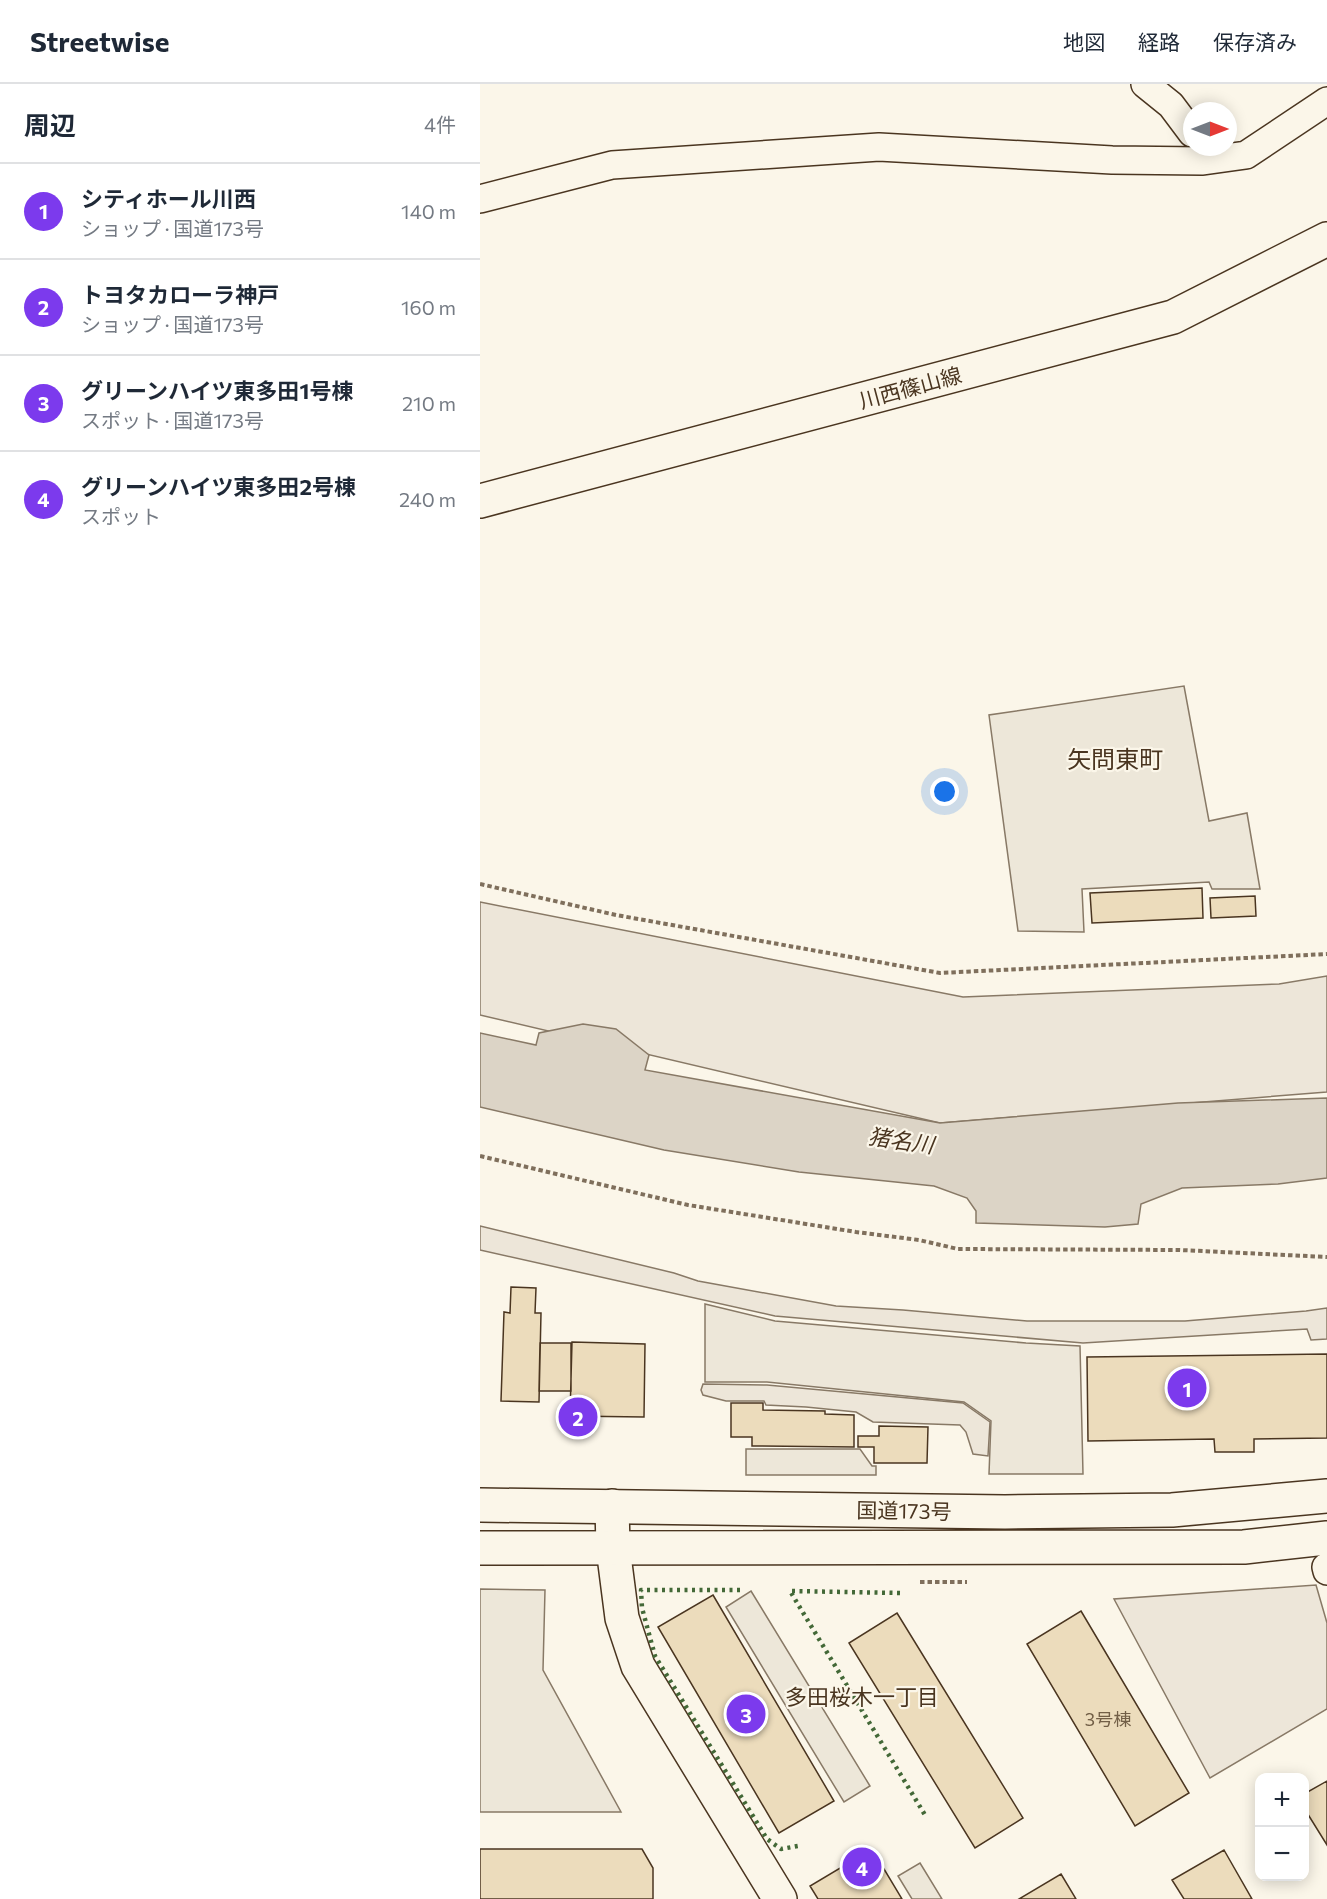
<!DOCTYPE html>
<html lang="ja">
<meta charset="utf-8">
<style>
:root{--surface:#fff;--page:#f2f2f3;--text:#1f2937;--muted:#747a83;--line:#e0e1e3;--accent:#7c3aed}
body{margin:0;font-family:Commissioner,"Noto Sans JP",sans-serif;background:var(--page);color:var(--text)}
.controls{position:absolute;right:18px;bottom:18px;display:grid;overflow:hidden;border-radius:12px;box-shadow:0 3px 15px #0003}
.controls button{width:54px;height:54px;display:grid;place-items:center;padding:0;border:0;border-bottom:2px solid var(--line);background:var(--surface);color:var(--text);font:30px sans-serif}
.compass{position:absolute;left:703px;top:18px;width:54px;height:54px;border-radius:50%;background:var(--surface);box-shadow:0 3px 15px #0003;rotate:90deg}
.you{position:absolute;left:465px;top:708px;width:21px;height:21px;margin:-15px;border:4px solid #fff;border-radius:50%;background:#1a73e8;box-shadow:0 0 0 9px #1a73e833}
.badge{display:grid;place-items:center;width:39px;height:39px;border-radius:50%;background:var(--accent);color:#fff;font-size:20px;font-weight:700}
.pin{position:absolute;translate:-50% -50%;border:3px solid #fff;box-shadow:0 2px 6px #0006}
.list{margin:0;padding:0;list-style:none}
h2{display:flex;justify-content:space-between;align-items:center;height:78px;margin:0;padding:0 24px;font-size:26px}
h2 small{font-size:20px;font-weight:400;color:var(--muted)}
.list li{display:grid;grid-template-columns:39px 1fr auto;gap:18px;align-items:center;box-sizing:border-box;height:96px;padding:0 24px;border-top:2px solid var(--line)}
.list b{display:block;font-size:22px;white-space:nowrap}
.list p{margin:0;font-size:20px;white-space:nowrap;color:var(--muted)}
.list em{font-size:20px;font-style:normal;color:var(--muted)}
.map{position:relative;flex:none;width:847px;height:1815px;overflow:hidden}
header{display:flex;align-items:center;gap:36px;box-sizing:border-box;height:84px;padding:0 30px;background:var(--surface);border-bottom:2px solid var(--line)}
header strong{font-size:28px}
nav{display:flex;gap:33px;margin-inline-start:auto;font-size:21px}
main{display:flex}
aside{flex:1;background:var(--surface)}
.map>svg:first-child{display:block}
.green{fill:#ede6d9;stroke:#887966;stroke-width:1.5}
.parking{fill:#ede7d9;stroke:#887966;stroke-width:1.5}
.water{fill:#dcd4c6;stroke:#887966;stroke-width:1.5}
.building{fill:#ecdcbc;stroke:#4a3520;stroke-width:1.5}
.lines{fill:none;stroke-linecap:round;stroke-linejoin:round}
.minor-casing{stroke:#4a3520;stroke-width:30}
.tertiary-casing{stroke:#4a3520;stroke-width:36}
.primary-casing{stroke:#4a3520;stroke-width:36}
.trunk-casing{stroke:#4a3520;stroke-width:36}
.path{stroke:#7f6f5c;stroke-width:4;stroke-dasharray:4.5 3;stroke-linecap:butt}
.minor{stroke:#fbf6e9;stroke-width:27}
.tertiary{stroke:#fbf6e9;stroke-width:33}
.primary{stroke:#fbf6e9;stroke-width:33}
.trunk{stroke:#fbf6e9;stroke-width:33}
.hedge{stroke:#436837;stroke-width:4.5;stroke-dasharray:3 4.5;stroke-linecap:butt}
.labels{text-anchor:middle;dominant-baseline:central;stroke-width:4.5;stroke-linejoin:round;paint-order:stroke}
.number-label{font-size:18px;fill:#725f47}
.street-label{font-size:21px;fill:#4a3520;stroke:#fbf6e9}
.water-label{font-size:22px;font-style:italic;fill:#4a3520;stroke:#fbf6e9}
.neighbourhood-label{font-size:22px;fill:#4a3520;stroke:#fbf6e9}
.quarter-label{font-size:24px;fill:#4a3520;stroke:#fbf6e9}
</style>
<header>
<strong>Streetwise</strong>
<nav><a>地図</a><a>経路</a><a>保存済み</a></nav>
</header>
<main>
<aside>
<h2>周辺<small>4件</small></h2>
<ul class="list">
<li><span class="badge">1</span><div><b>シティホール川西</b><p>ショップ · 国道173号</p></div><em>140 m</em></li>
<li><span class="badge">2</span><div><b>トヨタカローラ神戸</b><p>ショップ · 国道173号</p></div><em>160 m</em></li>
<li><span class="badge">3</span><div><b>グリーンハイツ東多田1号棟</b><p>スポット · 国道173号</p></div><em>210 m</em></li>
<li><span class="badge">4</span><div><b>グリーンハイツ東多田2号棟</b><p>スポット</p></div><em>240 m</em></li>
</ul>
</aside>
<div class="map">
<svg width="847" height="1815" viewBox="0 0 847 1815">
<rect width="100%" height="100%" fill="#fbf6e9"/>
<path class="green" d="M0 818 483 913 799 900 847 892V1008L460 1039 0 931Z
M0 1142 194 1189 218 1197 356 1222 423 1226 547 1237H705L826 1227 847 1224V1255L831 1256 827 1245 603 1259 295 1232 0 1166Z
M223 1300 287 1301 483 1319 510 1338 508 1372 493 1370 486 1348 480 1341 393 1338 376 1328 326 1323 286 1321 284 1317H246L223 1311 221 1306Z
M836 1501 847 1539V1625L730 1694 634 1515Z"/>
<path class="parking" d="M704 602 729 737 767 729 780 805H732L729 798 602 805 604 848 538 847 509 631Z
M225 1220 295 1237 546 1259 600 1262 603 1390H509L511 1337 484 1318 287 1298H225Z
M266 1365H380L392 1382H396V1391H266Z
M0 1505 65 1506 63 1586 141 1728H0Z
M271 1507 390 1702 364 1718 246 1523Z
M440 1779 462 1815H432L418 1792Z"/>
<path class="water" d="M103 940 136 945 169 971 165 986 460 1039 698 1019 847 1014V1094L798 1100 702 1104 661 1120 658 1140 625 1143 496 1139V1127L487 1114 454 1102 319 1088 184 1066 0 1023V949L56 961 59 949Z"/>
<path class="building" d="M722 804 723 834 612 839 610 809Z
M775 812 776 832 731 834 730 814Z
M31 1203 56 1204 55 1229H61L59 1318 21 1317 24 1228 30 1229Z
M92 1258 165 1260 164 1333 90 1332Z
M60 1259H91V1307H59Z
M847 1270V1354L774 1355V1368H735L734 1355 608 1357 607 1273Z
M251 1319H283V1326L345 1327V1330L374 1331V1363L272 1362V1353H251Z
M399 1342 448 1343 447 1379H394V1363H378V1352H399Z
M233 1511 354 1717 299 1749 178 1543Z
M601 1527 709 1709 655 1742 547 1560Z
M417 1529 543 1734 495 1764 369 1559Z
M847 1697V1761L824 1724V1710Z
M0 1765H162L173 1784V1815H0Z
M392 1765 422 1815H338L330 1802Z
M744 1766 772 1815H704L692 1796Z
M581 1790 596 1815H539Z"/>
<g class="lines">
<defs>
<path id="minor" d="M665 0 691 21 712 49
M0 115 132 81 399 63 632 76 723 77 766 71 847 17
M846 1483 847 1487"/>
<path id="tertiary" d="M132 1422 133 1464 142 1534 158 1582 300 1815"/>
<path id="primary" d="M0 417 693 233 847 155"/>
<path id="trunk" d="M0 1421 525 1428 692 1426 847 1412
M0 1464 764 1463 847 1454"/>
</defs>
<use href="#minor" class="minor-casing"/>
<use href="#tertiary" class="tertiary-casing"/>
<use href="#primary" class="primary-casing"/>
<use href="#trunk" class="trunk-casing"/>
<path class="path" d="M0 800 136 831 460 889 847 870
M0 1072 208 1121 376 1148 439 1156 478 1165 700 1166 847 1173
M440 1498H487"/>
<use href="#minor" class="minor"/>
<use href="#tertiary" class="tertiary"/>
<use href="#primary" class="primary"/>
<use href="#trunk" class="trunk"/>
<path class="hedge" d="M260 1506H161L162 1524 175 1572 287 1755 301 1765 318 1762
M420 1509 310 1507 445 1731"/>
</g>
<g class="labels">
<g class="number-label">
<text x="628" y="1635">3号棟</text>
</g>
<g class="street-label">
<text transform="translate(430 303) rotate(-15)">川西篠山線</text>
<text transform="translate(424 1426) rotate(1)">国道173号</text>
</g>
<g class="water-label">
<text transform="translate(421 1056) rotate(8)">猪名川</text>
</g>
<g class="neighbourhood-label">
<text x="382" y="1612">多田桜木一丁目</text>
</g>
<g class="quarter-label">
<text x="635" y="674">矢問東町</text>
</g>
</g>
</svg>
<div class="controls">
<button>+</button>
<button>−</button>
</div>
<svg class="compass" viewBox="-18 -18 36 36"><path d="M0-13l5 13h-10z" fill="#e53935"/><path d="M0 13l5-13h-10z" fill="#747a83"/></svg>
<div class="you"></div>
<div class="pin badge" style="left:707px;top:1304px">1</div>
<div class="pin badge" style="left:98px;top:1333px">2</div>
<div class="pin badge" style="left:266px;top:1630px">3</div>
<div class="pin badge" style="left:382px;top:1783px">4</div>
</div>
</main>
